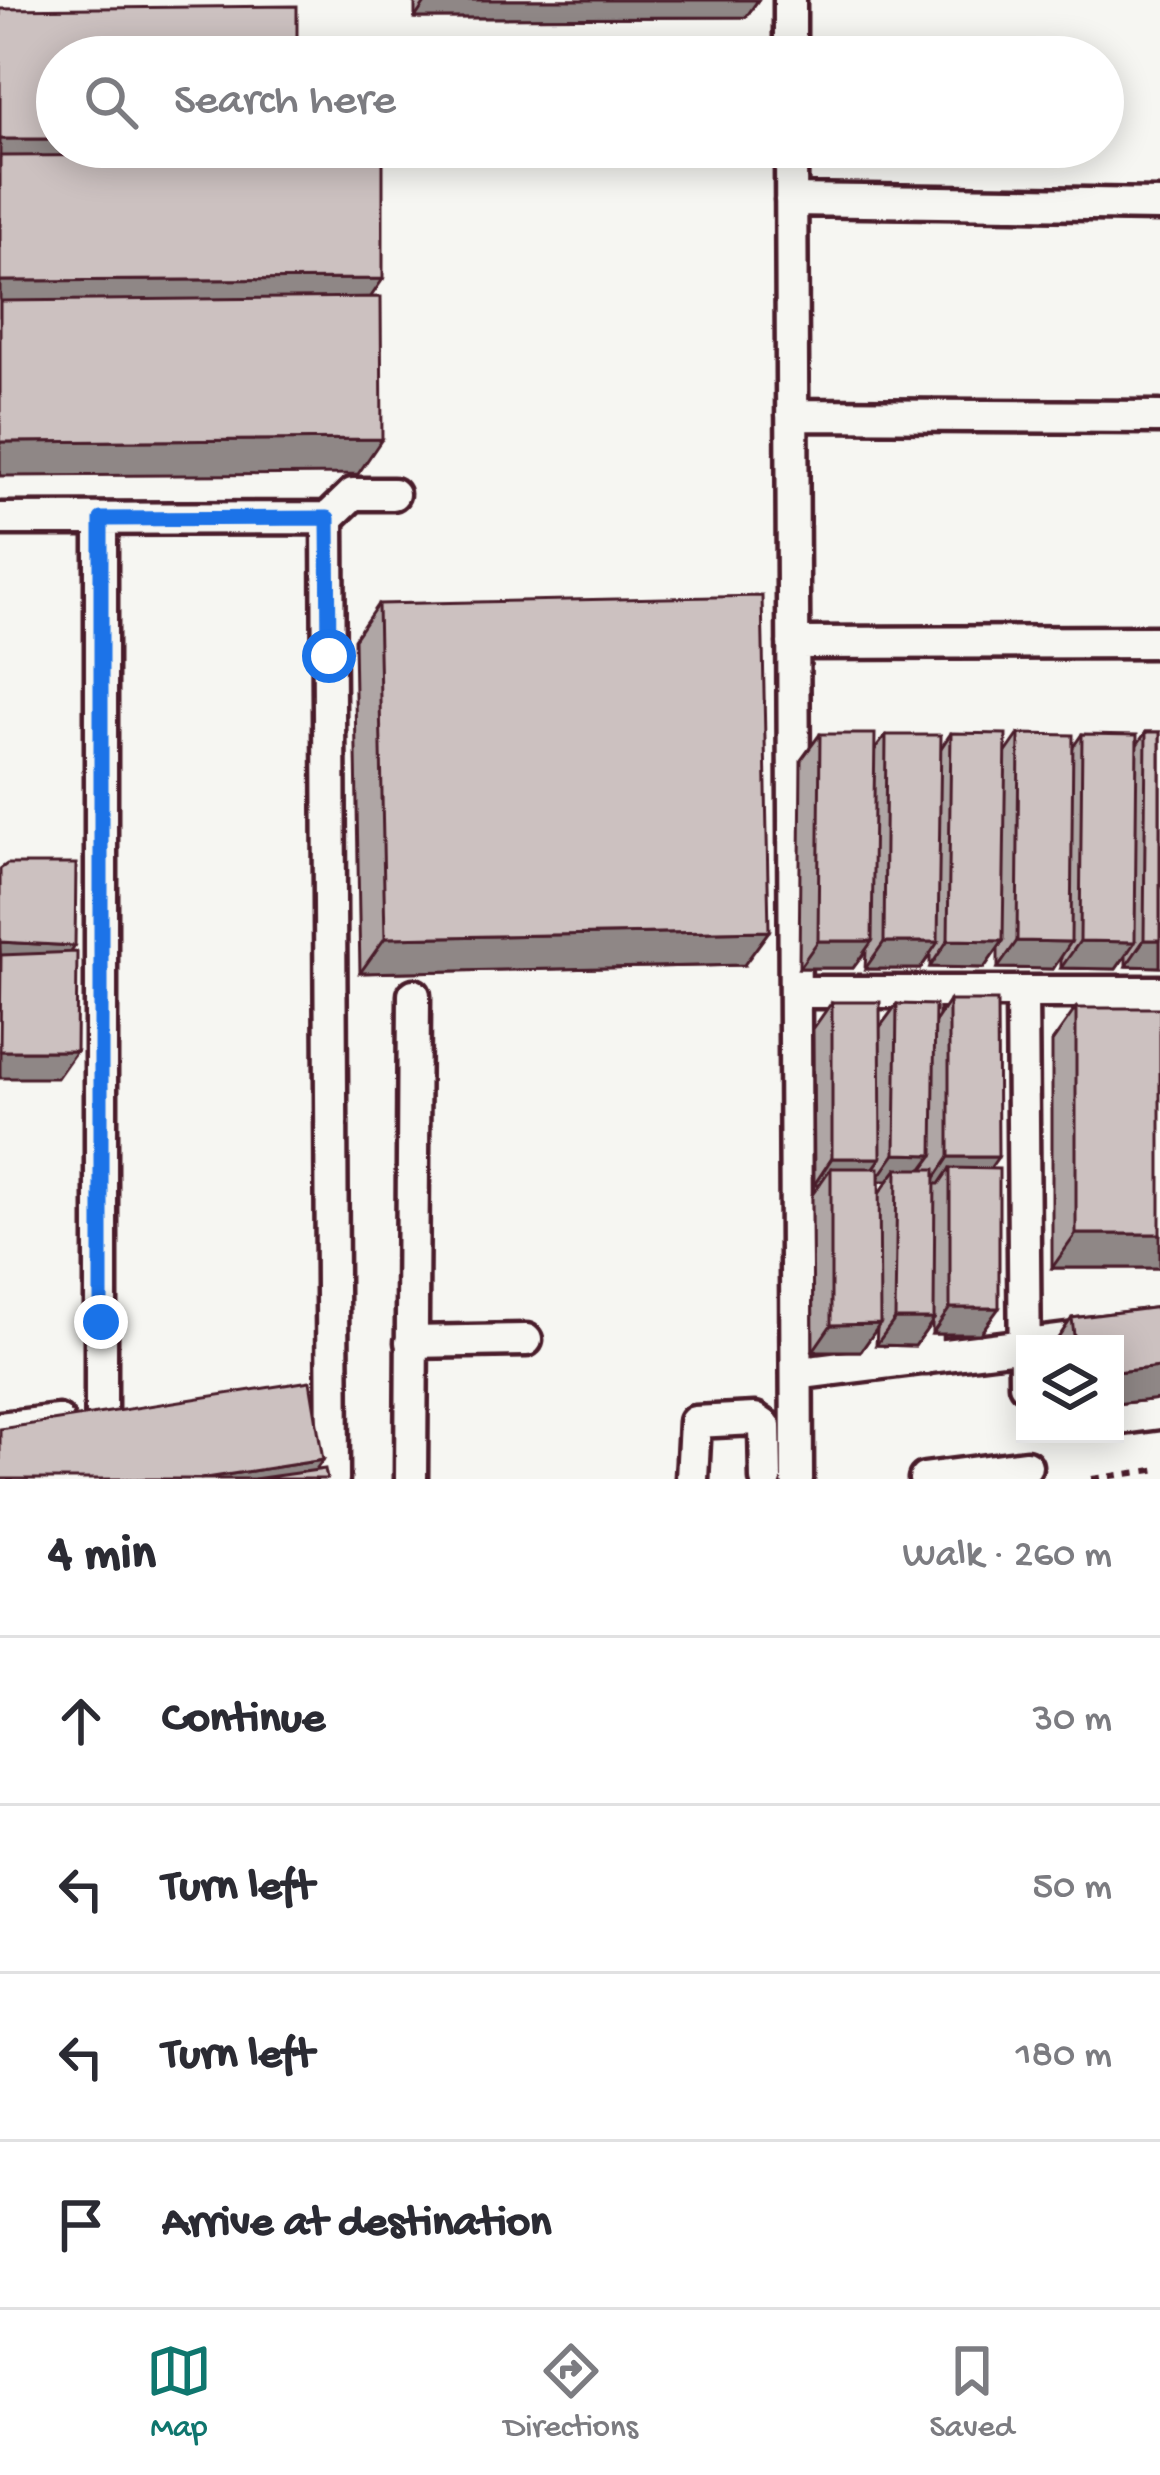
<!DOCTYPE html>
<meta charset="utf-8">
<style>
:root{--surface:#fff;--page:#f2f2f3;--text:#2b2b33;--muted:#7c7c81;--line:#e1e1e2;--accent:#0f766e}
body{margin:0;font-family:"Gochi Hand",sans-serif;background:var(--page);color:var(--text)}
.controls{position:absolute;right:36px;bottom:36px;display:grid;overflow:hidden;border-radius:0px;box-shadow:0 6px 30px #0003}
.controls button{width:108px;height:108px;display:grid;place-items:center;padding:0;border:0;border-bottom:3px solid var(--line);background:var(--surface);color:var(--text);font:60px sans-serif}
.stop{position:absolute;width:36px;height:36px;margin:-27px;border:9px solid #1a73e8;border-radius:50%;background:#fff}
.stop.end{background:#1a73e8;border-color:#fff;box-shadow:0 3px 12px #0008}
.list{margin:0;padding:0;list-style:none}
h2{display:flex;justify-content:space-between;align-items:center;height:156px;margin:0;padding:0 48px;font-size:51px}
h2 small{font-size:39px;font-weight:400;color:var(--muted)}
.list li{display:grid;grid-template-columns:78px 1fr auto;gap:36px;align-items:center;box-sizing:border-box;height:168px;padding:0 48px;border-top:3px solid var(--line)}
.list b{display:block;font-size:45px;white-space:nowrap}
.list em{font-size:39px;font-style:normal;color:var(--muted)}
.icon{flex:none;width:66px;height:66px;fill:none;stroke:currentColor;stroke-width:2;stroke-linecap:round;stroke-linejoin:round}
.map{position:relative;flex:none;width:1160px;height:1479px;overflow:hidden}
.search{position:absolute;background:var(--surface);box-shadow:0 6px 30px #0003;left:36px;right:36px;top:36px;height:132px;display:flex;align-items:center;gap:30px;box-sizing:border-box;padding:0 42px;border-radius:66px;color:var(--muted);font-size:45px}
.sheet{height:828px;background:var(--surface)}
nav{display:flex;justify-content:space-around;align-items:center;box-sizing:border-box;height:168px;border-top:3px solid var(--line);background:var(--surface);font-size:33px;color:var(--muted)}
nav a{display:grid;justify-items:center;gap:6px}
nav .on{color:var(--accent)}
.map>svg:first-child{display:block}
.lines{fill:none;stroke-linecap:round;stroke-linejoin:round}
.minor-casing{stroke:#4a1f2b;stroke-width:39}
.path{stroke:#4a1f2b;stroke-width:6;stroke-dasharray:9 9;stroke-linecap:butt}
.minor{stroke:#f6f6f2;stroke-width:30}
.wall{fill:#afa6a5;stroke:#4a1f2b;stroke-width:3;fill-rule:evenodd}
.shaded-wall{fill:#8f8786;stroke:#4a1f2b;stroke-width:3}
.building{fill:#ccc1c0;stroke:#4a1f2b;stroke-width:3}
.route{stroke:#1a73e8;stroke-width:15}
</style>
<div class="map">
<svg width="1160" height="1479" viewBox="0 0 1160 1479">
<rect width="100%" height="100%" fill="#f6f6f2"/>
<filter id="ink" filterUnits="userSpaceOnUse"><feTurbulence type="fractalNoise" baseFrequency=".00833" numOctaves="2"/><feDisplacementMap in="SourceGraphic" scale="24" xChannelSelector="R" yChannelSelector="G"/><feConvolveMatrix kernelMatrix="1 2 1 2 8 2 1 2 1" color-interpolation-filters="sRGB"/></filter>
<g filter="url(#ink)">
<g class="lines">
<defs>
<path id="minor" d="M790 0V57
M791 147 797 1479
M791 200 1160 205
M792 415 1160 417
M0 519 328 518
M101 519V1416
M793 643 1160 642
M802 992H1160
M922 992 923 1046
M1022 992 1025 1384
M925 1292 926 1358
M868 1304V1364
M411 1342 526 1340
M1036 1344 1160 1328
M810 1372 1025 1345
M1115 1419 1160 1413
M0 1428 58 1421
M333 1479 328 518 353 494H393
M411 1479 414 995
M692 1479 695 1422 755 1419 765 1426 766 1479
M925 1479 1026 1466"/>
</defs>
<use href="#minor" class="minor-casing"/>
<path class="path" d="M1092 1479 1160 1469"/>
<use href="#minor" class="minor"/>
</g>
<path class="wall" d="M415 0H758L746 17 415 18Z
M378 604 744 965 360 973 354 639Z
M1146 732H1160V967L1126 966V955L1116 969 1061 968V956L1053 969 998 968V948L984 968 930 967V955L920 969H865L866 951 853 968H799L801 760 820 734 874 751 886 735 941 748 951 733 1005 754 1019 734 1073 747 1082 734 1136 746Z
M949 1001 990 1169 980 1334H932V1322L915 1346 876 1345 877 1328 861 1351H813L812 1195 819 1185H814L813 1029 832 1002 880 1027 897 1004 935 1022ZM879 1181H888L879 1194Z
M1076 1008 1160 1268H1052V1042Z
M1160 1307V1399L1115 1404V1344H1054L1072 1318Z"/>
<path class="shaded-wall" d="M427 0H758L746 17 415 18Z
M0 139H57V147H291L274 171 0 174Z
M383 279 359 314 0 316V281Z
M382 439 358 474 0 476V442Z
M769 931 744 965 360 973 385 938Z
M948 940 1003 941 984 968 930 967Z
M1144 940H1160V967L1126 966Z
M818 941H872L853 968H799Z
M1017 941 1071 942 1053 969 998 968Z
M1080 941 1135 942 1116 969 1061 968Z
M0 942 75 946 57 973 1 970Z
M884 942H938L920 969H865Z
M0 1051H76L57 1078H0Z
M895 1154 933 1155 914 1181 897 1169 888 1181H876Z
M949 1157H998L979 1184 950 1168 939 1184H931Z
M832 1158H881L862 1184 831 1168 819 1185H814Z
M1076 1234H1160V1268H1052Z
M950 1308H999L980 1334H932Z
M895 1319H934L915 1346 876 1345Z
M880 1324 861 1351H813L831 1325Z
M1160 1367V1399L1115 1404V1372Z
M323 1460 309 1479H200Z"/>
<path class="building" d="M297 6V57H57V139H0V9Z
M383 154V279L0 281V156Z
M381 297 382 439 0 442V301Z
M762 596 769 931 385 938 378 604Z
M1146 732H1160V940H1144Z
M951 733 1006 734 1003 941 948 940Z
M820 734H875L872 941H818Z
M1019 734 1073 735 1071 942 1017 941Z
M1082 734 1137 735 1135 942 1080 941Z
M886 735H941L938 942H884Z
M7 864H76L75 946 0 942V869Z
M77 952 76 1051H0L1 955Z
M949 1001H997L998 1157H949Z
M832 1002H880L881 1158H832Z
M897 1004 935 1005 933 1155 895 1154Z
M1076 1008H1160V1234H1076Z
M831 1168H879L880 1324 831 1325Z
M950 1168 999 1169V1308H950Z
M897 1169H935L934 1319H895Z
M1160 1307V1367L1115 1372V1344H1075L1072 1318Z
M310 1381 323 1460 200 1479H0V1429Z
M325 1469 327 1479H254Z"/>
</g>
<g class="lines" filter="url(#ink)">
<path class="route" d="M101 1322V519L328 518 329 656"/>
</g>
</svg>
<div class="controls">
<button><svg class="icon" aria-label="layers" viewBox="0 0 24 24"><path d="M12 4l9 5-9 5-9-5zM3 14l9 5 9-5"/></svg></button>
</div>
<div class="stop" style="left:329px;top:656px"></div>
<div class="stop end" style="left:101px;top:1322px"></div>
<div class="search"><svg class="icon" aria-label="search" viewBox="0 0 24 24"><circle cx="10" cy="10" r="6"/><path d="M15 15l6 6"/></svg>Search here</div>
</div>
<section class="sheet">
<h2>4 min<small>Walk · 260 m</small></h2>
<ul class="list">
<li><svg class="icon" aria-label="ahead" viewBox="0 0 24 24"><path d="M12 20V5M6 11l6-6 6 6"/></svg><div><b>Continue</b></div><em>30 m</em></li>
<li><svg class="icon" aria-label="left" viewBox="0 0 24 24"><path d="M17 20v-9H6M10 6l-5 5 5 5"/></svg><div><b>Turn left</b></div><em>50 m</em></li>
<li><svg class="icon" aria-label="left" viewBox="0 0 24 24"><path d="M17 20v-9H6M10 6l-5 5 5 5"/></svg><div><b>Turn left</b></div><em>180 m</em></li>
<li><svg class="icon" aria-label="arrive" viewBox="0 0 24 24"><path d="M6 21V4h12l-3 4 3 4H6"/></svg><div><b>Arrive at destination</b></div></li>
</ul>
</section>
<nav>
<a class="on"><svg class="icon" aria-label="map" viewBox="0 0 24 24"><path d="M3 6l6-2 6 2 6-2v14l-6 2-6-2-6 2zM9 4v14M15 6v14"/></svg>Map</a>
<a><svg class="icon" aria-label="directions" viewBox="0 0 24 24"><path d="M12 3l9 9-9 9-9-9zM9 14v-3h6M13 9l2 2-2 2"/></svg>Directions</a>
<a><svg class="icon" aria-label="saved" viewBox="0 0 24 24"><path d="M7 4h10v16l-5-4-5 4z"/></svg>Saved</a>
</nav>
